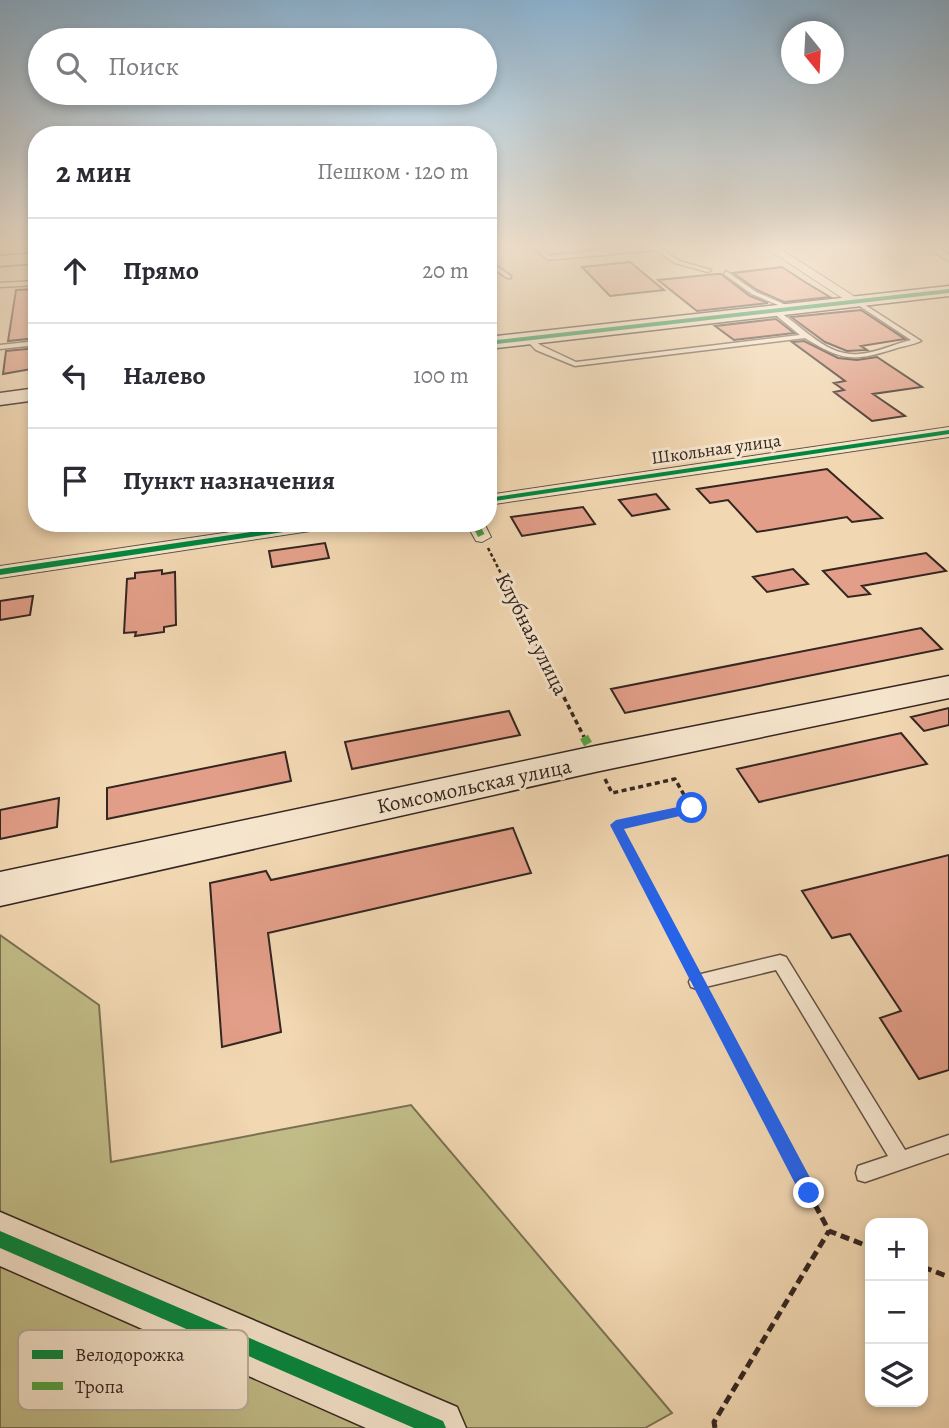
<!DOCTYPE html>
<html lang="ru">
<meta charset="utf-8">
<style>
:root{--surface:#fff;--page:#f7f7f7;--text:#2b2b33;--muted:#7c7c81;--line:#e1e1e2}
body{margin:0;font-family:Alegreya,serif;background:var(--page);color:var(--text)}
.controls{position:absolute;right:21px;bottom:21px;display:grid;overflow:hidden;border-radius:14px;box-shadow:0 4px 10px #0003}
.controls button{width:63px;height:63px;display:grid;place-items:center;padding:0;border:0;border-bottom:2px solid var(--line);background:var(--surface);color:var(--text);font:35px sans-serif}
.compass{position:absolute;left:781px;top:21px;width:63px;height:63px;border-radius:50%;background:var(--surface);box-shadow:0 4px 10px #0003;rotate:162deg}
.stop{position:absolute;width:21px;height:21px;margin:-16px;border:5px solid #2563eb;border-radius:50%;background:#fff}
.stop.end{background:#2563eb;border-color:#fff;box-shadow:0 2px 7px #0008}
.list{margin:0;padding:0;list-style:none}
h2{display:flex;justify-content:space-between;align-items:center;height:91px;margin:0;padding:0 28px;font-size:30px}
h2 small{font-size:23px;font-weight:400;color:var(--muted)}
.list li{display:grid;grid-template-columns:46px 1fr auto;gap:21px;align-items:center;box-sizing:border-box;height:105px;padding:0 28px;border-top:2px solid var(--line)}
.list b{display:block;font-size:26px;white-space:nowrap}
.list em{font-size:23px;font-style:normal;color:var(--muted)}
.icon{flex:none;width:38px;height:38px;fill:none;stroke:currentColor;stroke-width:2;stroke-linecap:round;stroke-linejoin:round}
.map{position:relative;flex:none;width:949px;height:1428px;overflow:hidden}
.search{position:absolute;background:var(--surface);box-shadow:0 4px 10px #0003;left:28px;top:28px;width:469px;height:77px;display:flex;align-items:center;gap:18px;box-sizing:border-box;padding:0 24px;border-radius:38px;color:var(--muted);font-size:26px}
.panel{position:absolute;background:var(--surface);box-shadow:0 4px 10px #0003;left:28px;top:126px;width:469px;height:406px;border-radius:28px}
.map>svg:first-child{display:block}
.green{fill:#c1bc87;stroke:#7a7154;stroke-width:2}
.building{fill:#e29e88;stroke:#342621;stroke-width:2}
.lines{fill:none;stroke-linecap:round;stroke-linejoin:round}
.lane-casing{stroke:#635245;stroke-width:3}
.street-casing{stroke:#635245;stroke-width:2}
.secondary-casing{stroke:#342621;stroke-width:3}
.path-far3{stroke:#342621;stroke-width:2.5;stroke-dasharray:3.5 2.5;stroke-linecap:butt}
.path-far2{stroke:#342621;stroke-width:3.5;stroke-dasharray:5 3.5;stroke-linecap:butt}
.path-far1{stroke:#342621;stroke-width:4.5;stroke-dasharray:7 4.5;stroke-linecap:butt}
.path{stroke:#342621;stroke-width:5;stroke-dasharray:9 5;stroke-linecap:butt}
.lane{fill:#f6e5cd;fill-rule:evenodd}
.street{fill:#f6e5cd;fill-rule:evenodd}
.secondary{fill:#f6e5cd;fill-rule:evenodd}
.quiet-far1{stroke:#53a341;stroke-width:7;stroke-dasharray:14 7;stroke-linecap:butt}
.quiet{stroke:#53a341;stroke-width:9;stroke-dasharray:18 9;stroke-linecap:butt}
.cycleway-casing{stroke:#f6e5cd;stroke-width:5}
.cycleway{fill:#00873e;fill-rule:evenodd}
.route{fill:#2563eb}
.labels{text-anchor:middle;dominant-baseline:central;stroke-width:6;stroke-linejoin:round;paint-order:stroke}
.far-street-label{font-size:18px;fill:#342621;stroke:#f6e5cd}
.street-label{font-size:21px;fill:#342621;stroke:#f6e5cd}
.key{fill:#f6e5cd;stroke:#bcac99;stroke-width:2}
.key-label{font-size:19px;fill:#342621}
</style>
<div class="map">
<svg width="949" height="1428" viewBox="0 0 949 1428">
<rect width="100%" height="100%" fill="#f1d7b2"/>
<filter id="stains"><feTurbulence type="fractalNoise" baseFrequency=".00286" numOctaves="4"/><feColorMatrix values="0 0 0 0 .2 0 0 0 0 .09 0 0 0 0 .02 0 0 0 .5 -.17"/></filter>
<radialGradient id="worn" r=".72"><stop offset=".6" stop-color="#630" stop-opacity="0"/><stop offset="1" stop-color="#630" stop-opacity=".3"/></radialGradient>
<path class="green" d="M0 935 99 1005 111 1162 411 1105 672 1413 645 1428H0Z"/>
<path class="building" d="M630 262 664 290 610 296 582 267Z
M782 267 805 282 830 297 784 302 757 290 733 273Z
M716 274H721L750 296 768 303 697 311 658 280Z
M37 289V338L8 341 16 290Z
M861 310 905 339 861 346 867 350 847 351 825 342 791 317Z
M776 319 794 333 734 340 715 326Z
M804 341 838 358 857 360 877 357 922 387 873 394 905 416 872 421 834 392 844 390 834 383 845 381 792 342Z
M37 348V368L3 374 6 351Z
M827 469 882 518 852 522 847 517 757 532 728 500 710 503 697 489Z
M656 494 669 509 632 516 619 500Z
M583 507 595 524 522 536 511 517Z
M325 543 329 558 272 567 269 551Z
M926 553 946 571 862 586 870 594 848 597 823 571Z
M793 569 808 584 767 592 753 577Z
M162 570V574L175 572 176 625 164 627V632L135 636 136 632 124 633 127 579 135 578V573Z
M33 596 30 615 0 620V601Z
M921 628 942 649 625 713 611 689Z
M949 708V725L924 731 911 717Z
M509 711 520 735 352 769 345 742Z
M901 733 927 764 759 802 737 769Z
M285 752 291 781 107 819V788Z
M59 798 57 827 0 839V810Z
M513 828 531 873 268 933 281 1032 222 1047 210 883 266 871 271 880Z
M949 855V1070L919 1079 880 1018 901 1011 850 934 832 938 802 891Z"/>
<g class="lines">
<defs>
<path id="lane" d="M488 248H494L488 253Z
M535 248H542L549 256 614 248H661L679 261 711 270 708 272 675 263 656 250 548 260Z
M488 260 511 276V278H507L488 265Z
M726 271 756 292 795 309 790 310 752 294 724 274Z
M37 281V285L0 287V283Z
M855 301H859L921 341C913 345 903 346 894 349 852 362 843 361 805 338L575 366 536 350 525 339 530 338 542 346 576 362 800 335 772 312 771 311 774 309C801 323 824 357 859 354 876 353 894 344 911 340L855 303Z
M37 341V345L0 349V345Z
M780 955 786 957 905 1150 949 1135V1153L865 1182 858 1180 856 1173 858 1166 888 1156 776 970 697 989 691 987 689 982 691 977 697 975Z"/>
<path id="street" d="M766 248H779L863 302 853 305Z
M925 248H939L949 254V261Z
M949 427V437L488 505V495Z
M292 523H339L330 528 0 578V566Z
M466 523H484L491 537 482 542 476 541Z"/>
<path id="secondary" d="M37 253V263L0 266V256Z
M949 286V296L488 349V337Z
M37 388V400L0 405V393Z
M949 676V698L595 772 0 906V872L595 746Z
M0 1212 457 1407 466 1428H366L0 1266Z"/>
</defs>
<use href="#lane" class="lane-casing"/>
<use href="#street" class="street-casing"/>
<use href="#secondary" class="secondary-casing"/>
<path class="path-far3" d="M488 548 538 646"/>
<path class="path-far2" d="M537 644 584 737
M605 779 612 793 675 779 692 809 616 825 629 851"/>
<path class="path-far1" d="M629 849 691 969
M706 997 764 1107"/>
<path class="path" d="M763 1106 829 1231 870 1247
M923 1267 949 1277
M715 1428 714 1422 829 1231"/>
<use href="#lane" class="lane"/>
<use href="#street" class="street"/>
<use href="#secondary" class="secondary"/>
<path class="quiet-far1" d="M475 523 482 537"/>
<path class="quiet" d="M584 737 588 744"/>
<defs>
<path id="cycleway" d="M949 289V293L488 345V341Z
M949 430V434L488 502V498Z
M312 523H334L330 525 0 575V569Z
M0 1231 443 1421 446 1428H414L0 1248Z"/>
</defs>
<use href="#cycleway" class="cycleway-casing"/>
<use href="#cycleway" class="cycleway"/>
</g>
<linearGradient id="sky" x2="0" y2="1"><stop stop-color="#8cb5d5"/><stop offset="0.55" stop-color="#f9eddc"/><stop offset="1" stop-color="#f9eddc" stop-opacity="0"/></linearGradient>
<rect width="949" height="448" fill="url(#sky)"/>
<path class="route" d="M692 804 697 805V812L624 829 815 1187 818 1193 815 1199 809 1202 803 1199 610 825 616 820Z"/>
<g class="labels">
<g class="far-street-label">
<text transform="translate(716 449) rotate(-8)">Школьная улица</text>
</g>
<g class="street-label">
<text transform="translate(532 634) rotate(63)">Клубная улица</text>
<text transform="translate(474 786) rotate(-12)">Комсомольская улица</text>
</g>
</g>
<rect x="18" y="1330" width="230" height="80" rx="10" class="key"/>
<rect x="32" y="1350" width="31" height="9" fill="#00873e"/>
<rect x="32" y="1382" width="31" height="8" fill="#53a341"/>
<g class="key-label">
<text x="75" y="1361">Велодорожка</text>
<text x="75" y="1393">Тропа</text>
</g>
<rect width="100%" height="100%" filter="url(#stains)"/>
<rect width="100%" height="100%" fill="url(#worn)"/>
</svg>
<div class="controls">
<button>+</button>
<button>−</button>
<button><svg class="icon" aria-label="layers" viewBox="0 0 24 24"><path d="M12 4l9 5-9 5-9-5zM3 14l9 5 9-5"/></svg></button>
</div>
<svg class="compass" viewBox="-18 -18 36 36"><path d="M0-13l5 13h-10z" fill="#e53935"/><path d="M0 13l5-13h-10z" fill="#7c7c81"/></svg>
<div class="stop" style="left:692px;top:808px"></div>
<div class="stop end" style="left:809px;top:1193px"></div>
<div class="search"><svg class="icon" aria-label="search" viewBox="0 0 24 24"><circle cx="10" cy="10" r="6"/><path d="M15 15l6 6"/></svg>Поиск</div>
<section class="panel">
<h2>2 мин<small>Пешком · 120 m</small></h2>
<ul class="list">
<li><svg class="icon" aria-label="ahead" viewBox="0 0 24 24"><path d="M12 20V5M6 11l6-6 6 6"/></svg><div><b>Прямо</b></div><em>20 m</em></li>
<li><svg class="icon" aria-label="left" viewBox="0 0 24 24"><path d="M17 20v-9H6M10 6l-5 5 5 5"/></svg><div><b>Налево</b></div><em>100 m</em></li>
<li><svg class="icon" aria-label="arrive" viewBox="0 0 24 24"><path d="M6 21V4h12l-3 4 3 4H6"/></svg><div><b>Пункт назначения</b></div></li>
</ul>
</section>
</div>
